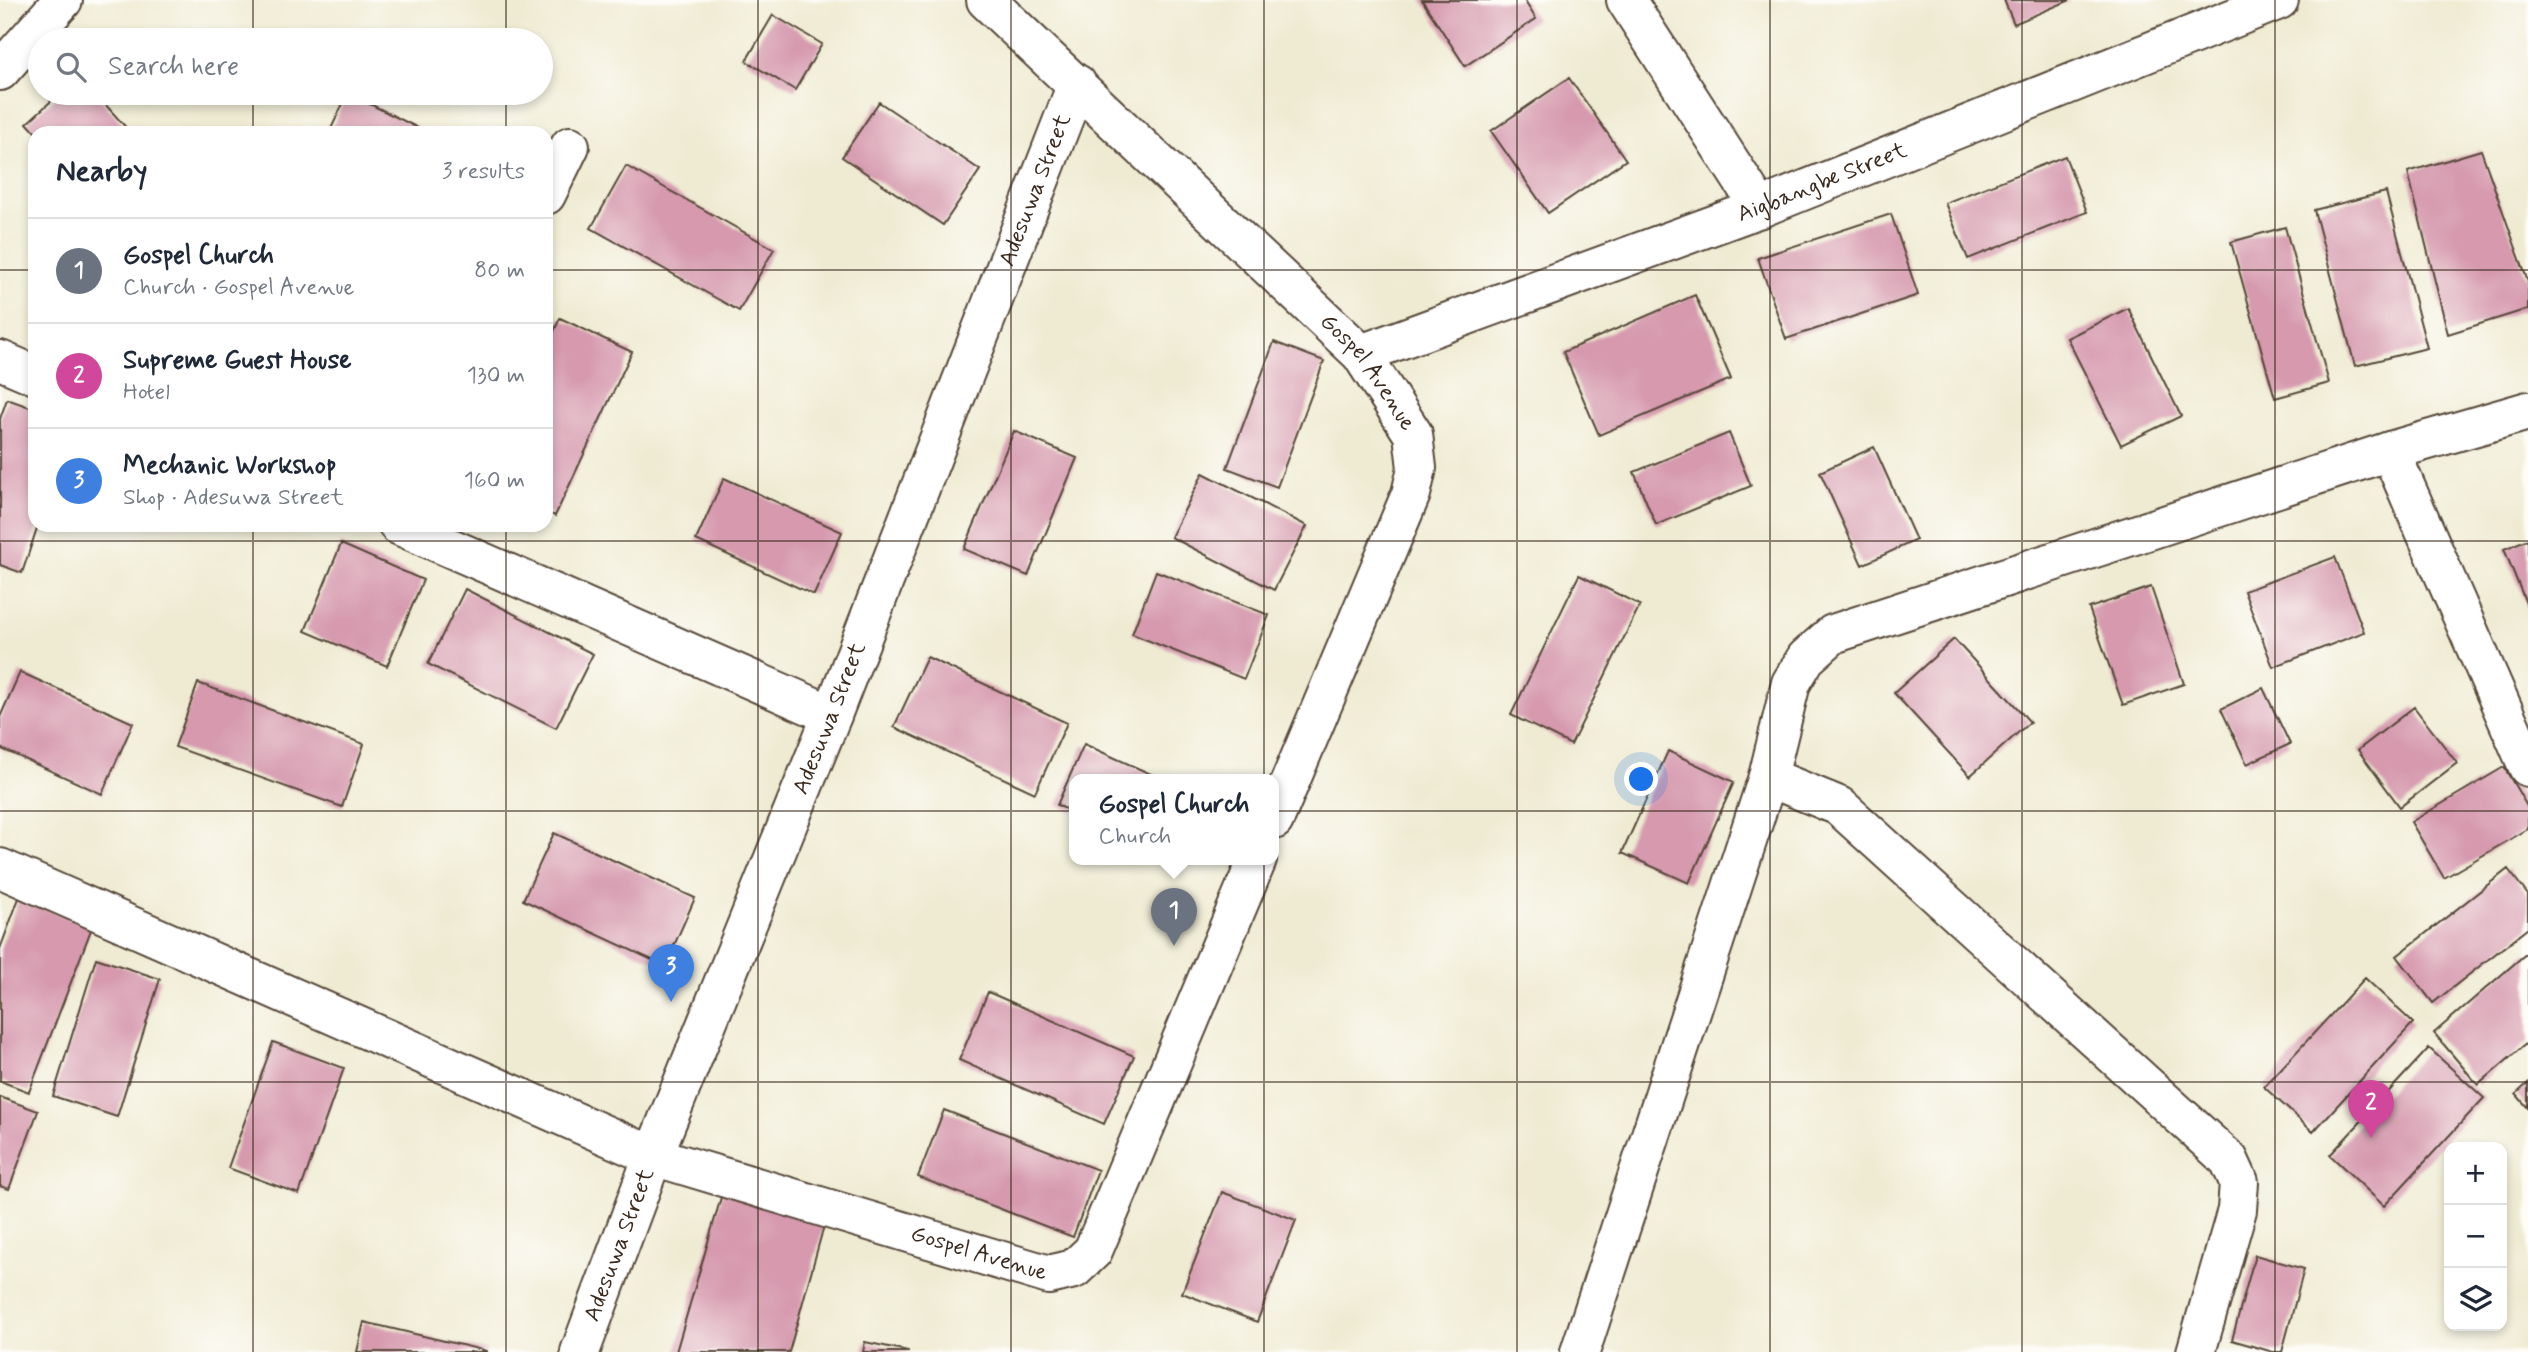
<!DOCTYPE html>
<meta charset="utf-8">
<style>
:root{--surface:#fff;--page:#f2f2f3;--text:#1f2937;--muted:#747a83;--line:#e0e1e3;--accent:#db2777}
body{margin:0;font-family:Mynerve,sans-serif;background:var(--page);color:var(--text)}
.controls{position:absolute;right:21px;bottom:21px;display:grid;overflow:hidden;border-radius:14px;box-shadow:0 4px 10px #0003}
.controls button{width:63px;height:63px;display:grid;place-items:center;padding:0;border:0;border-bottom:2px solid var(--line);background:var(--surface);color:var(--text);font:35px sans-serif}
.you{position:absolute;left:1642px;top:780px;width:24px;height:24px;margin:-18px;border:5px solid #fff;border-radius:50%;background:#1a73e8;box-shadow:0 0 0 10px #1a73e833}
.badge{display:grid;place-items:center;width:46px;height:46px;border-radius:50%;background:var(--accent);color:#fff;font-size:23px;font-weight:700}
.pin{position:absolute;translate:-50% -58px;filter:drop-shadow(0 2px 4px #0008)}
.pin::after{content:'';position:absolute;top:37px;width:24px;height:21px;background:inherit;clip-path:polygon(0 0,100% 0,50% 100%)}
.popup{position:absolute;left:1069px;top:774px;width:210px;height:91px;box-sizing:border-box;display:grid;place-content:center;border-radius:14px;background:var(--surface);filter:drop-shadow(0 2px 5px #0005);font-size:23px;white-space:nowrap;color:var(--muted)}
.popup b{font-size:26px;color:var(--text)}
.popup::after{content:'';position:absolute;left:50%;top:100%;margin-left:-14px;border:14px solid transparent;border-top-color:var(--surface)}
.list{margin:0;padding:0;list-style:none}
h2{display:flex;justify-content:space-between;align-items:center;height:91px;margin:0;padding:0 28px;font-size:30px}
h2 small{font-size:23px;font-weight:400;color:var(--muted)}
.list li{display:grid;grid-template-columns:46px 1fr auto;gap:21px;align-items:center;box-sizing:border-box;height:105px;padding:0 28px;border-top:2px solid var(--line)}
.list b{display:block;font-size:26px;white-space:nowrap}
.list p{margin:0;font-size:23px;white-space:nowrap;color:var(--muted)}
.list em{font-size:23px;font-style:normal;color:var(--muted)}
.icon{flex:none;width:38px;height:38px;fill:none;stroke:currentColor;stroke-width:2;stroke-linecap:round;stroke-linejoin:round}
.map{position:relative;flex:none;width:2528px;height:1352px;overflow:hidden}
.search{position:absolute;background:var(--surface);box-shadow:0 4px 10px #0003;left:28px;top:28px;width:525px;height:77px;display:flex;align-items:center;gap:18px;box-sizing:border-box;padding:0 24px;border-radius:38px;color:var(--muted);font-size:26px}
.panel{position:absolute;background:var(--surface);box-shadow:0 4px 10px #0003;left:28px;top:126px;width:525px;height:406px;border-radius:21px}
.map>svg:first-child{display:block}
.building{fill:#d699ae}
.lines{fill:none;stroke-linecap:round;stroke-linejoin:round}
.minor-casing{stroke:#564739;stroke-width:42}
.minor{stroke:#fff;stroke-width:38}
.grid{fill:none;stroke:#3b2a1e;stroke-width:2;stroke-opacity:0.55}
.labels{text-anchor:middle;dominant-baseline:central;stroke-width:7;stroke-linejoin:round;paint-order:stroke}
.street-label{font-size:23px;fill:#3b2a1e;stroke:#fdfcf7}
</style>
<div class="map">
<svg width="2528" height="1352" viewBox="0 0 2528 1352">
<rect width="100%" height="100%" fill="#fdfcf7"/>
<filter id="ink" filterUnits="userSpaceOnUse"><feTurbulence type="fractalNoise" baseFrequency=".0143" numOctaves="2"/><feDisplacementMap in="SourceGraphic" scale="14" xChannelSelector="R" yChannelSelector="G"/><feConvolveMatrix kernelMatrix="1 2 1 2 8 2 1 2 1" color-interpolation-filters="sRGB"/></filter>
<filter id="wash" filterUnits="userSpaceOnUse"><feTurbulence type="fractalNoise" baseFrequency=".00686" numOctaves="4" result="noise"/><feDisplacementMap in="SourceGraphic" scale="28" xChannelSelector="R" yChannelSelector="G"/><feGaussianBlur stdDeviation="1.57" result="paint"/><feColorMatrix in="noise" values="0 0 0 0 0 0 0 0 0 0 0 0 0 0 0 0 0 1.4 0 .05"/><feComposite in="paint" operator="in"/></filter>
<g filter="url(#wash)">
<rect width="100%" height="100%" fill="#efebd3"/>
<g id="blocks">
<path class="building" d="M1422 0H1524L1536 19 1465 66Z
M2004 0H2070L2014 24Z
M773 15 822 44 795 90 746 61Z
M1569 78 1626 160 1548 213 1491 131Z
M60 93H95L131 133H36L27 123Z
M348 93 428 133H329Z
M879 102 980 170 943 225 842 157Z
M2481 150 2528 282V309L2448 334 2408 172Z
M2065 156 2087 212 1968 259 1945 203Z
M626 166 774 249 739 311 591 228Z
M2386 192 2427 348 2355 366 2314 210Z
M1891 214 1918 295 1786 339 1758 258Z
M2285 227 2329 383 2275 398 2231 242Z
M1695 295 1731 379 1599 435 1563 352Z
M2128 308 2181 416 2121 445 2067 338Z
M560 318 632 352 555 516 546 512V349Z
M1274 342 1324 361 1277 487 1227 468Z
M7 399 35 409V525H38L22 573 0 565V419Z
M1014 431 1077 458 1028 576 964 549Z
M1729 433 1751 486 1656 525 1634 472Z
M1874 447 1916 540 1862 565 1820 472Z
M1203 473 1307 526 1274 590 1171 537Z
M724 478 842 532 814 595 696 540Z
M2528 539V608L2504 549Z
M341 544 423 580 387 666 305 631Z
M2335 557 2364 632 2273 667 2244 591Z
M1156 571 1269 615 1244 679 1132 634Z
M1579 575 1640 605 1571 745 1511 715Z
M2151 587 2184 684 2123 705 2089 608Z
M465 589 593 654 556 728 428 664Z
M1954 639 2030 722 1970 776 1894 693Z
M927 657 1067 723 1035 793 894 727Z
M20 672 133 723 102 794 0 748V717Z
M198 683 364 744 342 807 175 747Z
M2263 688 2290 744 2247 764 2221 709Z
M2414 707 2457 763 2400 807 2358 750Z
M1084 744 1164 780H1074V813L1057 805Z
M1668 751 1734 782 1689 883 1622 853Z
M2504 767 2528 808V829L2444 878 2411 822Z
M554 833 695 898 665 966 523 900Z
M2508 869 2528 895V928L2433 1003 2397 956Z
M19 898 92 927 29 1092 0 1081V949Z
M2528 952V1042L2478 1085 2434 1033Z
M96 958 160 979 117 1117 53 1096Z
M2365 978 2413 1023 2313 1132 2264 1087Z
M988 992 1134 1056 1104 1124 959 1060Z
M273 1042 344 1068 299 1194 228 1168Z
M2429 1048 2484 1098 2384 1206 2330 1155Z
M2528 1083V1108L2516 1094Z
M0 1097 38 1111 9 1189 0 1186Z
M944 1110 1098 1170 1073 1237 918 1177Z
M724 1187 825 1222 789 1352H676Z
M1222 1192 1296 1220 1257 1322 1182 1293Z
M2255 1255 2304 1269 2282 1352H2273L2232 1340Z
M364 1322 487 1351V1352H357Z
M865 1342 908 1351V1352H863Z"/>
</g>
</g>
<g filter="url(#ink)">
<use href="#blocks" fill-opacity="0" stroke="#564739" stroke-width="2"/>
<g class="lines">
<defs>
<g id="minor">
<path id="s1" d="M986 0 1361 354 1413 434 1417 468 1411 494 1274 820"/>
<path d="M1626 0 1760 208"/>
<path d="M0 71 63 0"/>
<path d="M546 195 570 146"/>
<path id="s2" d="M1361 354 1760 208 2279 0"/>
<path d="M0 360 35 375"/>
<path d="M2390 451 2528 767"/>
<path d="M398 525 832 715"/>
<path d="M1768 777 1839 806 2229 1160 2239 1182 2237 1210 2196 1352"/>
<path id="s3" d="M0 868 653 1156 1049 1275 1074 1269 1093 1251 1257 860"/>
<path id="s4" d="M580 1352 653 1156 832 715 1077 84"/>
<path d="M1580 1352 1768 777 1791 683 1806 658 1833 634 2390 451 2528 411"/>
</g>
</defs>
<use href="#minor" class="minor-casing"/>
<use href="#minor" class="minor"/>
</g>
</g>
<path class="grid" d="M253 0V40M506 0V40M758 0V1352M1011 0V1352M1264 0V1352M1517 0V1352M1770 0V1352M2022 0V1352M2275 0V1352M253 93V133M506 93V133M0 270H35M546 270H2528M253 525V1352M506 525V1352M0 541H2528M0 811H2528M0 1082H2528"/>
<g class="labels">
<g class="street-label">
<text stroke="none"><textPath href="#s2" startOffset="492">Aigbangbe Street</textPath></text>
<text stroke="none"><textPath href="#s4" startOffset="1248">Adesuwa Street</textPath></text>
<text stroke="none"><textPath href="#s1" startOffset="534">Gospel Avenue</textPath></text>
<text stroke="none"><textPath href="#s4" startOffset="681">Adesuwa Street</textPath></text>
<text stroke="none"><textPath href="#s4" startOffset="114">Adesuwa Street</textPath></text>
<text stroke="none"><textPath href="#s3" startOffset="1054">Gospel Avenue</textPath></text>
</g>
</g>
</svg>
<div class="controls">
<button>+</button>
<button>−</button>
<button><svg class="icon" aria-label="layers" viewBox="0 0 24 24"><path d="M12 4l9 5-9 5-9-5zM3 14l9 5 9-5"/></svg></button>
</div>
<div class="you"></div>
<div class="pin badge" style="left:1174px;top:946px;background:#6b7280">1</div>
<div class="popup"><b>Gospel Church</b>Church</div>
<div class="pin badge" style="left:2371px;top:1138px;background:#d1479c">2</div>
<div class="pin badge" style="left:671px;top:1002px;background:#3f7fe0">3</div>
<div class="search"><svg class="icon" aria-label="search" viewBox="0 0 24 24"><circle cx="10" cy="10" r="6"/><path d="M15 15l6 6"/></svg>Search here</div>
<section class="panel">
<h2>Nearby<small>3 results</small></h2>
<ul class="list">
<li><span class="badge" style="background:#6b7280">1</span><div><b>Gospel Church</b><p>Church · Gospel Avenue</p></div><em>80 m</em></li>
<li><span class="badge" style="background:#d1479c">2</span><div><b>Supreme Guest House</b><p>Hotel</p></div><em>130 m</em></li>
<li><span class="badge" style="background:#3f7fe0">3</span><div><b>Mechanic Workshop</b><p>Shop · Adesuwa Street</p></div><em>160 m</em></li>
</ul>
</section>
</div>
